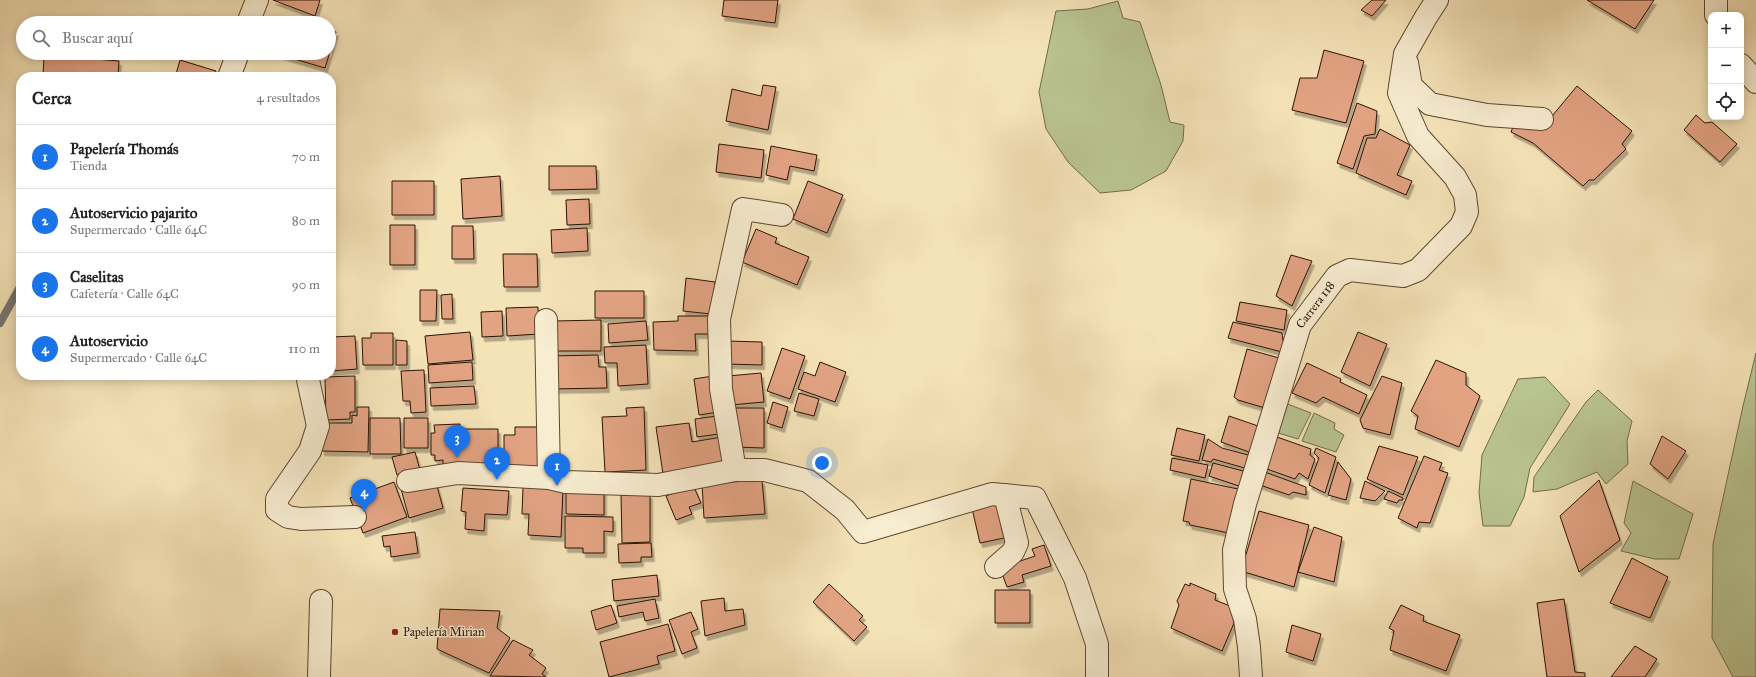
<!DOCTYPE html>
<html lang="es">
<meta charset="utf-8">
<style>
:root{--surface:#fff;--page:#f2f2f2;--text:#222;--muted:#767676;--line:#e0e0e0;--accent:#1a73e8}
body{margin:0;font-family:"IM FELL Great Primer",serif;background:var(--page);color:var(--text)}
.controls{position:absolute;right:12px;top:12px;display:grid;overflow:hidden;border-radius:8px;box-shadow:0 2px 10px #0003}
.controls button{width:36px;height:36px;display:grid;place-items:center;padding:0;border:0;border-bottom:1px solid var(--line);background:var(--surface);color:var(--text);font:20px sans-serif}
.you{position:absolute;left:822px;top:463px;width:14px;height:14px;margin:-10px;border:3px solid #fff;border-radius:50%;background:#1a73e8;box-shadow:0 0 0 6px #1a73e833}
.badge{display:grid;place-items:center;width:26px;height:26px;border-radius:50%;background:var(--accent);color:#fff;font-size:13px;font-weight:700}
.pin{position:absolute;translate:-50% -33px;filter:drop-shadow(0 1px 2px #0008)}
.pin::after{content:'';position:absolute;top:21px;width:14px;height:12px;background:inherit;clip-path:polygon(0 0,100% 0,50% 100%)}
.list{margin:0;padding:0;list-style:none}
h2{display:flex;justify-content:space-between;align-items:center;height:52px;margin:0;padding:0 16px;font-size:17px}
h2 small{font-size:13px;font-weight:400;color:var(--muted)}
.list li{display:grid;grid-template-columns:26px 1fr auto;gap:12px;align-items:center;box-sizing:border-box;height:64px;padding:0 16px;border-top:1px solid var(--line)}
.list b{display:block;font-size:15px;white-space:nowrap}
.list p{margin:0;font-size:13px;white-space:nowrap;color:var(--muted)}
.list em{font-size:13px;font-style:normal;color:var(--muted)}
.icon{flex:none;width:22px;height:22px;fill:none;stroke:currentColor;stroke-width:2;stroke-linecap:round;stroke-linejoin:round}
.map{position:relative;flex:none;width:1756px;height:677px;overflow:hidden}
.search{position:absolute;background:var(--surface);box-shadow:0 2px 10px #0003;left:16px;top:16px;width:320px;height:44px;display:flex;align-items:center;gap:10px;box-sizing:border-box;padding:0 14px;border-radius:22px;color:var(--muted);font-size:15px}
.panel{position:absolute;background:var(--surface);box-shadow:0 2px 10px #0003;left:16px;top:72px;width:320px;height:308px;border-radius:16px}
.map>svg:first-child{display:block}
.green{fill:#b9c491;stroke:#736b4a}
.lines{fill:none;stroke-linecap:round;stroke-linejoin:round}
.stream{stroke:#747771;stroke-width:8}
.building{fill:#e2a383;stroke:#2d1202;filter:url(#shadow)}
.minor-casing{stroke:#5f4630;stroke-width:24}
.minor{stroke:#f8edd1;stroke-width:22}
.poi-dot{fill:#8f2418;stroke:#f8edd1;stroke-width:1.5}
.labels{text-anchor:middle;dominant-baseline:central;stroke-width:3;stroke-linejoin:round;paint-order:stroke}
.street-label{font-size:12px;fill:#2d1202;stroke:#f8edd1}
.poi-label{font-size:12px;fill:#2d1202;stroke:#f8edd1;text-anchor:start}
</style>
<div class="map">
<svg width="1756" height="677" viewBox="0 0 1756 677">
<defs>
<filter id="shadow"><feDropShadow dx="2.5" dy="4.5" stdDeviation="0" flood-color="#0004"/></filter>
</defs>
<rect width="100%" height="100%" fill="#f5e3b8"/>
<filter id="stains"><feTurbulence type="fractalNoise" baseFrequency=".005" numOctaves="4"/><feColorMatrix values="0 0 0 0 .2 0 0 0 0 .09 0 0 0 0 .02 0 0 0 .5 -.17"/></filter>
<radialGradient id="worn" r=".72"><stop offset=".6" stop-color="#630" stop-opacity="0"/><stop offset="1" stop-color="#630" stop-opacity=".3"/></radialGradient>
<path class="green" d="M1118 1 1123 18 1140 22 1161 85 1170 122 1184 125 1183 141 1166 171 1131 190 1100 193 1068 162 1046 129 1039 92 1056 11 1088 9Z
M1756 353V677H1733L1712 638 1713 544 1743 406Z
M1545 377 1570 404 1530 468 1524 497 1510 526H1483L1479 493 1482 455 1518 379Z
M1598 390 1632 421 1627 441 1628 464 1606 484 1597 472 1557 489 1533 492 1534 477 1586 402Z
M1285 403 1311 413 1298 439 1278 433Z
M1314 413 1335 423 1334 429 1344 435 1336 452 1302 441Z
M1633 481 1693 514 1679 559H1655L1621 551 1631 533 1624 523Z"/>
<g class="lines">
<path class="stream" d="M0 323 21 285"/>
</g>
<path class="building" d="M273 0H320L315 16Z
M724 0H778L775 23 722 16Z
M1372 0H1386L1372 16 1361 10Z
M1587 0H1654L1635 29Z
M291 19 305 23H290Z
M329 30 336 32 325 68 281 55 282 53H329Z
M1324 50 1364 61 1346 123 1292 110 1300 78H1317Z
M44 55 119 61 118 77H43Z
M180 60 216 71 214 77H178L176 74Z
M763 85 776 87 768 130 726 121 732 89 761 96Z
M1577 86 1632 131 1622 144 1626 149 1594 180H1589L1583 186 1533 143 1511 132 1516 120 1543 127Z
M1357 103 1377 111 1375 134 1364 136 1353 169 1337 163Z
M1696 115 1705 123 1712 122 1737 144 1720 162 1684 130Z
M1380 129 1410 145 1397 175 1412 181 1406 195 1356 173 1367 138H1376Z
M719 144 764 150 761 178 716 172Z
M771 146 817 155 814 171 790 166 787 180 766 175Z
M549 166H596L597 189 549 190Z
M500 176 502 216 463 219 461 179Z
M392 181H434V215H392Z
M808 181 843 195 827 233 793 219Z
M589 199 590 224 567 225 566 200Z
M390 225H415V265H390Z
M452 226H473L474 259H452Z
M587 228 588 251 552 253 551 230Z
M756 229 777 238 775 243 809 257 797 285 742 262Z
M503 254H537L538 287H504Z
M1291 255 1312 261 1292 306 1276 296Z
M686 278 715 282 711 314 683 311Z
M420 290H437L436 321H420Z
M595 291H644V318H595Z
M452 294 453 319H442L441 295Z
M1240 302 1287 310 1284 330 1236 321Z
M538 307 539 334 507 336 506 308Z
M502 311 503 336 482 337 481 312Z
M678 316H712V334H695L696 351 654 350 653 322 678 321Z
M601 320V351H555V321Z
M646 321 648 340 609 343 608 324Z
M1233 322 1282 333 1284 349 1282 352 1228 338Z
M470 332 473 360 428 364 425 336Z
M1358 332 1387 344 1370 386 1341 372Z
M371 333H393V365H363L362 338H371Z
M355 336 357 369 331 371V337Z
M396 340 407 341V365H396Z
M727 341 762 342V365L727 364Z
M646 345 648 384 618 386 617 363H605L604 347Z
M782 348 805 356 790 399 767 391Z
M1247 349 1279 358 1265 408 1238 400 1234 397Z
M598 355 599 367H606L607 388 551 389 550 356Z
M1436 360 1466 373V385L1480 396 1459 447 1415 429 1418 416 1411 411Z
M472 362 473 380 429 383 428 365Z
M820 362 846 372 835 402 798 389 804 372 815 376Z
M1307 363 1341 379 1340 382 1367 395 1359 414 1323 397 1316 403 1292 393Z
M424 370 426 412 411 413 410 401H403L401 371Z
M761 373 764 402 731 405 728 376Z
M355 376V412H350V419L326 420 325 377Z
M713 376 718 412 699 415 694 379Z
M1382 376 1402 383 1390 435 1363 428 1360 420Z
M474 386 476 404 431 406 430 388Z
M799 393 819 399 814 416 794 411Z
M773 402 788 407 782 428 767 423Z
M357 407H369L368 452 322 451V423H352V415L357 416Z
M644 407 646 470 605 472 602 417 627 416 626 408Z
M735 408H764V448L734 447Z
M717 416 719 434 697 437 695 419Z
M1229 416 1261 427 1252 453 1221 442Z
M370 418H400L401 454H370Z
M404 418H428V448H404Z
M689 423 692 442 722 437 726 464 663 474 656 427Z
M460 424V429H498V465L443 466V460L435 461V455H431V433H435L434 425Z
M515 427H539V469L504 468V435H515Z
M1177 428 1205 435 1199 461 1171 455Z
M1662 436 1686 451 1668 479 1650 464Z
M1277 437 1311 449 1310 455 1315 459 1308 479 1299 473 1295 479 1264 468Z
M1208 439 1222 448 1252 456 1248 469 1213 459 1211 462 1202 460Z
M1379 446 1418 457 1403 495 1367 479Z
M1316 448 1336 457 1325 493 1309 485 1319 458 1314 453Z
M415 452 420 470 397 475 392 457Z
M1424 456 1442 463 1439 470 1448 473 1430 523 1419 522 1417 528 1398 518Z
M1172 458 1208 465 1205 478 1170 470Z
M1338 462 1351 479 1346 500 1328 495Z
M1213 463 1247 472 1242 487 1209 476Z
M1262 471 1306 487V495L1293 492 1289 495 1257 484Z
M435 479 443 508 409 518 401 489Z
M1191 479 1238 489 1229 533 1190 525 1189 522 1183 521Z
M762 480 765 514 704 518 702 484Z
M1599 480 1620 540 1579 572 1560 516Z
M1365 481 1385 491 1375 501 1360 498Z
M394 482 407 517 363 533 350 498Z
M693 485 701 503 689 507 692 514 676 520 666 496Z
M566 486 604 487V515L566 514Z
M523 487 563 489 561 537 528 535 529 514H522Z
M463 488 509 491 507 515 485 514 484 531 465 529 466 512 461 511Z
M1388 491 1403 498V500H1399L1397 503 1384 499Z
M650 494V542L622 543 621 495Z
M995 498 1004 538 980 543 971 504Z
M1259 511 1309 525 1294 587 1241 571Z
M565 516 613 517V532L604 531V553H583V548H565Z
M1314 527 1342 537 1334 582 1298 572Z
M415 532 418 553 391 557 390 546 384 547 382 536Z
M651 543 652 557H641V562L619 563 618 544Z
M1044 545 1051 566 1022 575 1024 582 1007 587 1000 568 1035 556 1032 549Z
M1632 558 1668 577 1650 618 1610 603Z
M657 575 659 596 614 601 612 580Z
M1190 583 1216 594 1215 600 1230 606 1234 623 1222 651 1171 628 1179 605 1177 601 1185 584 1190 586Z
M829 584 863 616 859 620 867 627 854 641 813 602Z
M995 590H1030V623H995Z
M724 598 725 611 743 609 745 625 705 636 701 601Z
M655 599 659 618 645 621 643 612 619 617 617 606Z
M1564 599 1575 672 1585 673V677H1547L1537 603Z
M611 605 617 623 596 630 591 611Z
M1401 605 1424 616 1423 621 1460 635 1446 671 1390 650 1394 631 1389 628Z
M440 609 500 611 497 628 510 638 489 673 437 649Z
M691 612 698 629 691 632 697 648 682 654 669 620Z
M668 624 675 651 657 656 659 664 609 677 600 642Z
M1292 625 1321 634 1313 661 1286 652Z
M513 640 533 650 529 655 546 668 542 674 546 677 490 676Z
M1635 646 1657 659 1645 677H1611Z"/>
<g class="lines">
<defs>
<g id="minor">
<path d="M1716 0V15"/>
<path d="M248 23 257 0"/>
<path d="M1407 63 1411 86 1430 104 1487 115 1542 119"/>
<path d="M1741 65 1756 82"/>
<path d="M229 77 238 53"/>
<path d="M546 320 549 478"/>
<path d="M307 375 318 426 310 451 277 499V510L288 517 301 519 355 517"/>
<path d="M735 470 721 389 719 319 743 209 782 215"/>
<path d="M408 481 458 473 549 478 566 482 658 485 735 470H764L808 481 845 510 863 532 992 494 1035 498 1075 578 1097 644V677"/>
<path d="M996 567 1013 552 1017 543 1005 495"/>
<path d="M319 677 321 601"/>
<path id="s1" d="M1251 677 1249 647 1245 619 1235 589 1234 550 1245 504 1300 325 1337 276 1350 270 1403 276 1418 270 1461 226 1467 212 1465 195 1455 177 1418 136 1399 93 1405 54 1426 17 1437 0"/>
</g>
</defs>
<use href="#minor" class="minor-casing"/>
<use href="#minor" class="minor"/>
</g>
<circle class="poi-dot" cx="395" cy="632" r="4"/>
<g class="labels">
<g class="street-label">
<text stroke="none"><textPath href="#s1" startOffset="389">Carrera 118</textPath></text>
</g>
<g class="poi-label">
<text x="403" y="632">Papelería Mirian</text>
</g>
</g>
<rect width="100%" height="100%" filter="url(#stains)"/>
<rect width="100%" height="100%" fill="url(#worn)"/>
</svg>
<div class="controls">
<button>+</button>
<button>−</button>
<button><svg class="icon" aria-label="locate" viewBox="0 0 24 24"><circle cx="12" cy="12" r="6"/><path d="M12 2v4M12 18v4M2 12h4M18 12h4"/></svg></button>
</div>
<div class="you"></div>
<div class="pin badge" style="left:557px;top:486px">1</div>
<div class="pin badge" style="left:497px;top:480px">2</div>
<div class="pin badge" style="left:457px;top:458px">3</div>
<div class="pin badge" style="left:364px;top:512px">4</div>
<div class="search"><svg class="icon" aria-label="search" viewBox="0 0 24 24"><circle cx="10" cy="10" r="6"/><path d="M15 15l6 6"/></svg>Buscar aquí</div>
<section class="panel">
<h2>Cerca<small>4 resultados</small></h2>
<ul class="list">
<li><span class="badge">1</span><div><b>Papelería Thomás</b><p>Tienda</p></div><em>70 m</em></li>
<li><span class="badge">2</span><div><b>Autoservicio pajarito</b><p>Supermercado · Calle 64C</p></div><em>80 m</em></li>
<li><span class="badge">3</span><div><b>Caselitas</b><p>Cafetería · Calle 64C</p></div><em>90 m</em></li>
<li><span class="badge">4</span><div><b>Autoservicio</b><p>Supermercado · Calle 64C</p></div><em>110 m</em></li>
</ul>
</section>
</div>
